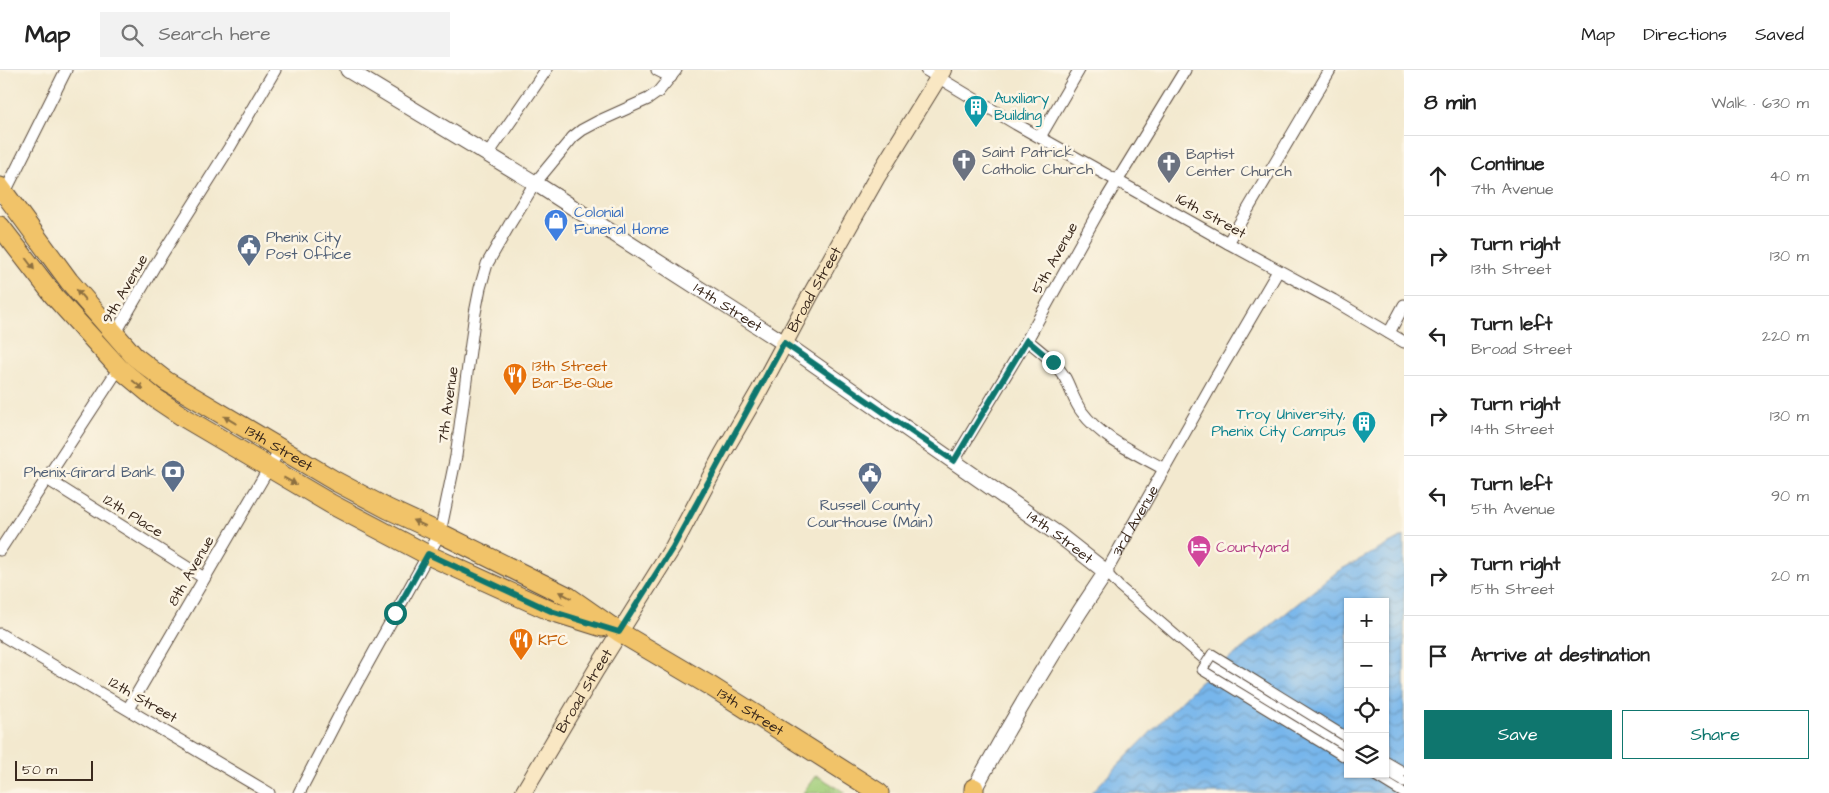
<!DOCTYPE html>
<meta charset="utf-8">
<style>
:root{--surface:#fff;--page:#f2f2f2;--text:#222;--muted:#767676;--line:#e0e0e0;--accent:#0f766e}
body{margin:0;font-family:"Architects Daughter",sans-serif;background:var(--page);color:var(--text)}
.controls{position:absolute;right:15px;bottom:15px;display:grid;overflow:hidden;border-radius:0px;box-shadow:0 1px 4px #0004}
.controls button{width:45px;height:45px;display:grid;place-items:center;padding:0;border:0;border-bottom:1px solid var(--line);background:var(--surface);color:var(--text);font:25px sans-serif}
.scale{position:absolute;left:15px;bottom:12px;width:78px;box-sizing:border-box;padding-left:5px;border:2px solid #3b2a1e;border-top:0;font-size:14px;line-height:18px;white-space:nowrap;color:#3b2a1e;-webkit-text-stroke:4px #fcf5e5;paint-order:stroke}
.stop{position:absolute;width:15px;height:15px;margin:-11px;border:4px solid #0f766e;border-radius:50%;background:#fff}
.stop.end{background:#0f766e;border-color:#fff;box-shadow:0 1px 5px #0008}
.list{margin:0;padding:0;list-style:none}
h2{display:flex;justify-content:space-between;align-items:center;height:65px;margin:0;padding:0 20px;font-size:21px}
h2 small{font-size:16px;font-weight:400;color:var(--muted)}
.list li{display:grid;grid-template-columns:32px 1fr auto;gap:15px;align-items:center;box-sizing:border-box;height:80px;padding:0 20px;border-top:1px solid var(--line)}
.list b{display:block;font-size:19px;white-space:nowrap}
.list p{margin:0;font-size:16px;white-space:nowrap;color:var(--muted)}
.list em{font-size:16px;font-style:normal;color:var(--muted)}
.actions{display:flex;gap:10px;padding:15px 20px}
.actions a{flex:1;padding:11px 0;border:1px solid var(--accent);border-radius:0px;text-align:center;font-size:18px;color:var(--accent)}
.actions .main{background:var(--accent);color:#fff}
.icon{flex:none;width:28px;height:28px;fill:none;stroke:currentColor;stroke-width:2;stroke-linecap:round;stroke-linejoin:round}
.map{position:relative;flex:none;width:1404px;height:723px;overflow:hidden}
header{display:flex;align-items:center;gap:30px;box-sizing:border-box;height:70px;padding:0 25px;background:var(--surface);border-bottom:1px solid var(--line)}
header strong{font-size:24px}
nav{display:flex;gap:28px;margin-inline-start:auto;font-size:18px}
.search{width:350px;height:45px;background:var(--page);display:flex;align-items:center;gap:12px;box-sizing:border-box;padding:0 18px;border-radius:0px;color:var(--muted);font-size:19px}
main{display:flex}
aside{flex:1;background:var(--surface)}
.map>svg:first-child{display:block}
.park{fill:url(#park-tufts);stroke:#6e7c4c}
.water{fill:url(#water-waves);stroke:#597084;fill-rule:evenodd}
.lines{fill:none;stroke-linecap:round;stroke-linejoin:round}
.pedestrian-casing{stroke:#574739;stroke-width:11}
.minor-casing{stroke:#574739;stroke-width:13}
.tertiary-casing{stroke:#574739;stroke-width:17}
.secondary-casing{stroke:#574739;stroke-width:18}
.primary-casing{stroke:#574739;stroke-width:21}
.pedestrian{stroke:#fff;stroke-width:9}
.minor{stroke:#fff;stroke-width:11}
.tertiary{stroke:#fff;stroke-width:15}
.secondary{stroke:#f9e7c3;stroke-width:16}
.primary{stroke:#f1c369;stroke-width:19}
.pedestrian-bridge-casing{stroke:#574739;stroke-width:11;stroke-linecap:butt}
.pedestrian-bridge{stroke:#fff;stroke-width:9}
.oneway{fill:#8d6f40}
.route{stroke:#0f766e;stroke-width:6}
.labels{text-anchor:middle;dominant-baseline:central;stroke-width:5;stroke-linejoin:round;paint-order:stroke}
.culture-label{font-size:15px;fill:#0d838f;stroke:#fcf5e5;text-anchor:start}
.worship-label{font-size:15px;fill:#5b616d;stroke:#fcf5e5;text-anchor:start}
.shop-label{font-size:15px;fill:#366cbe;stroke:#fcf5e5;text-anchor:start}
.street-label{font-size:15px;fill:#3b2a1e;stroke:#fcf5e5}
.service-label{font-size:15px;fill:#4e5e75;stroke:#fcf5e5;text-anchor:start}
.food-label{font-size:15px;fill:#c56008;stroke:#fcf5e5;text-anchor:start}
.hotel-label{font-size:15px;fill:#b23c85;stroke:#fcf5e5;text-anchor:start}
</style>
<header>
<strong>Map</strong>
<div class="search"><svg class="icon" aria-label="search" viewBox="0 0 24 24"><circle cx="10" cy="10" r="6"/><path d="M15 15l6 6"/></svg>Search here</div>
<nav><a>Map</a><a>Directions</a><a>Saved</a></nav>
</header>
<main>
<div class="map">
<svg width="1404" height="723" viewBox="0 0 1404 723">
<defs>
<pattern id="park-tufts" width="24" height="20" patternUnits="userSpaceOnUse" patternTransform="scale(1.25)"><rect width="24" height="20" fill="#a2ce7a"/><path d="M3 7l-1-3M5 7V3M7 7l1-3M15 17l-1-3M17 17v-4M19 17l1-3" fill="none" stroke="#8cb169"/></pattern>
<pattern id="water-waves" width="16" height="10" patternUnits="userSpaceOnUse" patternTransform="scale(1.25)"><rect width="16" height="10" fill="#77b6eb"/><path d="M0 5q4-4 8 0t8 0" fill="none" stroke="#6394be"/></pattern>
</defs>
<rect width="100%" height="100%" fill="#fcf5e5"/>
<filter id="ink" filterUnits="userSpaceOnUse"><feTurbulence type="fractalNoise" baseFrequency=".02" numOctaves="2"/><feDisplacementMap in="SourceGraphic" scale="10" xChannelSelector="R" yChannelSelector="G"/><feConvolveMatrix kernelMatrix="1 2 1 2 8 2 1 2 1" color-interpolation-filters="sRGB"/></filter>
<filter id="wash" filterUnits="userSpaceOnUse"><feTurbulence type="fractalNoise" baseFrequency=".0096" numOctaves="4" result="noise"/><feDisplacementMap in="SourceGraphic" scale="20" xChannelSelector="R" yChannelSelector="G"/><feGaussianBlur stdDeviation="1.12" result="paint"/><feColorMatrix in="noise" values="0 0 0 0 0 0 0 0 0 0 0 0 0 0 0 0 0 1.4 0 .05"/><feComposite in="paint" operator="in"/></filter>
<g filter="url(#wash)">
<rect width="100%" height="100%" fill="#f3e9cf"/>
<path class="park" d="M816 705 846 723H803Z"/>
<path class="water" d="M1404 466V723H1091L1197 615 1338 501ZM1348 532H1385V704H1348Z"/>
</g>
<g filter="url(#ink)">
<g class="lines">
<defs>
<path id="pedestrian" d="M1106 502 1120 517 1207 592 1348 678
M1385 691 1404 702
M1385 701 1404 712
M1372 704 1403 723"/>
<g id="minor">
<path d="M657 0 671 7"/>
<path d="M926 0 1016 54 1228 173 1333 230 1404 272"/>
<path d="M1040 67 1079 0"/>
<path d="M488 84 546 0"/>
<path d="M2 128 66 0"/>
<path d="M1228 173 1330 0"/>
<path d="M1389 263 1404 235"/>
<path d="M115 268V264L154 197 231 75 275 0"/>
<path d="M1027 270C1040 281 1056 292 1065 308 1071 319 1074 332 1082 342 1102 369 1136 383 1164 399"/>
<path d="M954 391 1027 270 1097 144 1185 0"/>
<path d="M47 409 204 508"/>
<path d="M0 480 119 298 118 292"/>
<path id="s1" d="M1106 502 1215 309 1278 201"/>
<path d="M0 564 269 723"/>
<path d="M128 639 280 379"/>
<path d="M299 723 342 640 440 463 456 386 475 243 480 218 487 194 511 152 535 113 573 67 582 60 597 52 648 29 658 22 676 0"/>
</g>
<g id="tertiary">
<path id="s2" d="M348 0 535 113 784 273 1059 465 1106 502C1058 573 1013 648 972 723"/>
</g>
<g id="secondary">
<path id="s3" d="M523 723 596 600 673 477 723 383 759 321 811 224 877 107 943 0"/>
</g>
<g id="primary">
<path id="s4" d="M0 117 69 211 93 239 134 286 166 311 335 411 388 439 440 463 569 527 619 562 712 617 879 723"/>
<path d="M0 156 54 226 119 298 155 328 185 348 331 434 428 485 551 541 602 557"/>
<path d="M974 718V723"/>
</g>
</defs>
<use href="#pedestrian" class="pedestrian-casing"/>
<use href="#minor" class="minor-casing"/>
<use href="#tertiary" class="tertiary-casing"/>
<use href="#secondary" class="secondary-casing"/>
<use href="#primary" class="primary-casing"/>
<use href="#pedestrian" class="pedestrian"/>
<use href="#minor" class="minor"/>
<use href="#tertiary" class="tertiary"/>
<use href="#secondary" class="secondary"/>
<use href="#primary" class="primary"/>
<defs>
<path id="pedestrian-bridge" d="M1348 668 1212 584 1202 600 1348 689"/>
</defs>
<use href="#pedestrian-bridge" class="pedestrian-bridge-casing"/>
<use href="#pedestrian-bridge" class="pedestrian-bridge"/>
</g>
<defs><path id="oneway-solid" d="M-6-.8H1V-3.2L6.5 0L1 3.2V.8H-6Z" transform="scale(1.25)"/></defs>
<g class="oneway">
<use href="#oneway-solid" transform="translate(30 194) rotate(53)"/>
<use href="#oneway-solid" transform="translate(81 225) rotate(-130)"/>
<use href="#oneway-solid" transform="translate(138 315) rotate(40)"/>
<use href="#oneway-solid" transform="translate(230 350) rotate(-149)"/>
<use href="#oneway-solid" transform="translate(290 411) rotate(29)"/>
<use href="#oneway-solid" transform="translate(419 453) rotate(-156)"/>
<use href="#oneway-solid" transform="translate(565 525) rotate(-152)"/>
</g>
</g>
<g class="lines" filter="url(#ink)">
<path class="route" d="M395 543 428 484 551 541 619 562 673 477 784 273 954 391 1027 270 1053 292"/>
</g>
<defs>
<symbol id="building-pin" viewBox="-11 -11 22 30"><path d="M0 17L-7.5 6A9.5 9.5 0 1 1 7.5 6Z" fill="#0f9aa8" stroke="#fcf5e5"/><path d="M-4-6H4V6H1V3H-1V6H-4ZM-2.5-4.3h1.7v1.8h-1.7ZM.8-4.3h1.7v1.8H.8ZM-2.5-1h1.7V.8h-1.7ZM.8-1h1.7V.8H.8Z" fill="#fff"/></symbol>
<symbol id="church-pin" viewBox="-11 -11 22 30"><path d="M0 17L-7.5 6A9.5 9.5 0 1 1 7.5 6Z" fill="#6b7280" stroke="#fcf5e5"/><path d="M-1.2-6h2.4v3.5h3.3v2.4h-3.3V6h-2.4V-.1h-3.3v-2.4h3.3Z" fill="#fff"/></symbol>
<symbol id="shop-pin" viewBox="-11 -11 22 30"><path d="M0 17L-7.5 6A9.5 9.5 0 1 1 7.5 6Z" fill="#3f7fe0" stroke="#fcf5e5"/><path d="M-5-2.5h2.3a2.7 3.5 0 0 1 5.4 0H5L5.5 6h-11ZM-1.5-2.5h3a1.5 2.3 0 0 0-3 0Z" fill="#fff"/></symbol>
<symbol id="civic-pin" viewBox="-11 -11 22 30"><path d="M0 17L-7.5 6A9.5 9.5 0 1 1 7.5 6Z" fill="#5c6f8a" stroke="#fcf5e5"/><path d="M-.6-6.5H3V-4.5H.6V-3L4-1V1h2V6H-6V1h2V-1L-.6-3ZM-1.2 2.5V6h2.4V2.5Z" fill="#fff"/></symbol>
<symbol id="restaurant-pin" viewBox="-11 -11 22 30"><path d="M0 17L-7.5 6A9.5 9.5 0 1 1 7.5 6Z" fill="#e8710a" stroke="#fcf5e5"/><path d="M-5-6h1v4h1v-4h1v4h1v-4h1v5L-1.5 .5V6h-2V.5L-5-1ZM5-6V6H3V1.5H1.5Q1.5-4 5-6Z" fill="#fff"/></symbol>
<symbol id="bank-pin" viewBox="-11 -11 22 30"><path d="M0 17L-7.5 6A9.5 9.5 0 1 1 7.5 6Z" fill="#5c6f8a" stroke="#fcf5e5"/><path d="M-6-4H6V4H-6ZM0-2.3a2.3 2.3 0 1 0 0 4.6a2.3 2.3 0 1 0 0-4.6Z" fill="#fff"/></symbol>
<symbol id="hotel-pin" viewBox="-11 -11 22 30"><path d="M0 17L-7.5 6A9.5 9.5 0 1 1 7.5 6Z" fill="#d1479c" stroke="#fcf5e5"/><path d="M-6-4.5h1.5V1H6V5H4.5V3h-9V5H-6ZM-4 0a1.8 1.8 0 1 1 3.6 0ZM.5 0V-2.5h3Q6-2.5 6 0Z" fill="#fff"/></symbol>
</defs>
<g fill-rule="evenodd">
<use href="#building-pin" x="962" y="23" width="28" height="38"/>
<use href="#church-pin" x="950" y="77" width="28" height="38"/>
<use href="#church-pin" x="1155" y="79" width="28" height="38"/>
<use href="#shop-pin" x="542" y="137" width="28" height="38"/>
<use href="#civic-pin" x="235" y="162" width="28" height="38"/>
<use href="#restaurant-pin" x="501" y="291" width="28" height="38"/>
<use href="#building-pin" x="1350" y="339" width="28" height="38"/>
<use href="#bank-pin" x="159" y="388" width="28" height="38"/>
<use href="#civic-pin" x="856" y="390" width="28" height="38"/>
<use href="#hotel-pin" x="1185" y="463" width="28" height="38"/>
<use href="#restaurant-pin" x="507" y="556" width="28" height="38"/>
</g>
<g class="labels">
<g class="culture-label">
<text x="994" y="28">Auxiliary<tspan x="994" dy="17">Building</tspan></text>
<text x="1346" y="344" text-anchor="end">Troy University,<tspan x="1346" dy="17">Phenix City Campus</tspan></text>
</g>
<g class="worship-label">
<text x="982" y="82">Saint Patrick<tspan x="982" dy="17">Catholic Church</tspan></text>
<text x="1186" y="84">Baptist<tspan x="1186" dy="17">Center Church</tspan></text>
</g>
<g class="shop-label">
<text x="574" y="142">Colonial<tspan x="574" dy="17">Funeral Home</tspan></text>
</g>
<g class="street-label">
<text transform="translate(1211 146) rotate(29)">16th Street</text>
<text transform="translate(1055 188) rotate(-61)">5th Avenue</text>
<text stroke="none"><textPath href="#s3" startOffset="582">Broad Street</textPath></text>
<text transform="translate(125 219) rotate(-60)">9th Avenue</text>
<text stroke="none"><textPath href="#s2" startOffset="448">14th Street</textPath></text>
<text transform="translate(448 335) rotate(-82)">7th Avenue</text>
<text stroke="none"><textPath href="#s4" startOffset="388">13th Street</textPath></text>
<text transform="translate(133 446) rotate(32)">12th Place</text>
<text stroke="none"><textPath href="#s1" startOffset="59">3rd Avenue</textPath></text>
<text stroke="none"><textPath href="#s2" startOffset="852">14th Street</textPath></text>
<text transform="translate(191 501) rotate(-60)">8th Avenue</text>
<text stroke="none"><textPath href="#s3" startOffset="119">Broad Street</textPath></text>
<text transform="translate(143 630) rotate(30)">12th Street</text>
<text stroke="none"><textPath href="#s4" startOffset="929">13th Street</textPath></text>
</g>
<g class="service-label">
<text x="266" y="167">Phenix City<tspan x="266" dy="17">Post Office</tspan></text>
<text x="156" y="402" text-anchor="end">Phenix-Girard Bank</text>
<text x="870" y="435" text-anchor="middle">Russell County<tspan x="870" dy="17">Courthouse (Main)</tspan></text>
</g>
<g class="food-label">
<text x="532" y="296">13th Street<tspan x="532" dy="17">Bar-Be-Que</tspan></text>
<text x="538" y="570">KFC</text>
</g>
<g class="hotel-label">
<text x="1216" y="477">Courtyard</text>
</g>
</g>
</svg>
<div class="controls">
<button>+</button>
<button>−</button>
<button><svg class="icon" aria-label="locate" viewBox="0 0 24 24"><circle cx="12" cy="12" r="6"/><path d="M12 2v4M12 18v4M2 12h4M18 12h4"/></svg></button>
<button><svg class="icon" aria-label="layers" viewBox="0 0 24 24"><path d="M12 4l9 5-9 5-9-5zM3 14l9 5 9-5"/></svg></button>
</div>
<div class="scale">50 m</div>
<div class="stop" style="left:395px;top:543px"></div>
<div class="stop end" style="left:1053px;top:292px"></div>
</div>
<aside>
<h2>8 min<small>Walk · 630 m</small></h2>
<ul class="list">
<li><svg class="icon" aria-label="ahead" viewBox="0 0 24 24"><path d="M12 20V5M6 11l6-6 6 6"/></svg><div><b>Continue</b><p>7th Avenue</p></div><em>40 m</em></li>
<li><svg class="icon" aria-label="right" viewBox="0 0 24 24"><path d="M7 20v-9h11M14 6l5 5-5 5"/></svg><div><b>Turn right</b><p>13th Street</p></div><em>130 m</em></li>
<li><svg class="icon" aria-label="left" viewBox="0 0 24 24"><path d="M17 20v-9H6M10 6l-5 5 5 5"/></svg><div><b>Turn left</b><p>Broad Street</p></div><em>220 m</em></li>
<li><svg class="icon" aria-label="right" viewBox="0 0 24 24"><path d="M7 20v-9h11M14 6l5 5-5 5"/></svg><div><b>Turn right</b><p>14th Street</p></div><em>130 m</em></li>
<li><svg class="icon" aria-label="left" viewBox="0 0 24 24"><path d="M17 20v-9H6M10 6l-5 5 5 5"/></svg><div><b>Turn left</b><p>5th Avenue</p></div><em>90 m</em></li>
<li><svg class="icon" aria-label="right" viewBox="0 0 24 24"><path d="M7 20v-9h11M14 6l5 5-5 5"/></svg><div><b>Turn right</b><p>15th Street</p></div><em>20 m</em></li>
<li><svg class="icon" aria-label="arrive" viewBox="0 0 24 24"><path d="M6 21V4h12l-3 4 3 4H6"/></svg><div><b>Arrive at destination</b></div></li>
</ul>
<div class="actions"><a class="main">Save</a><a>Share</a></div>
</aside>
</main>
